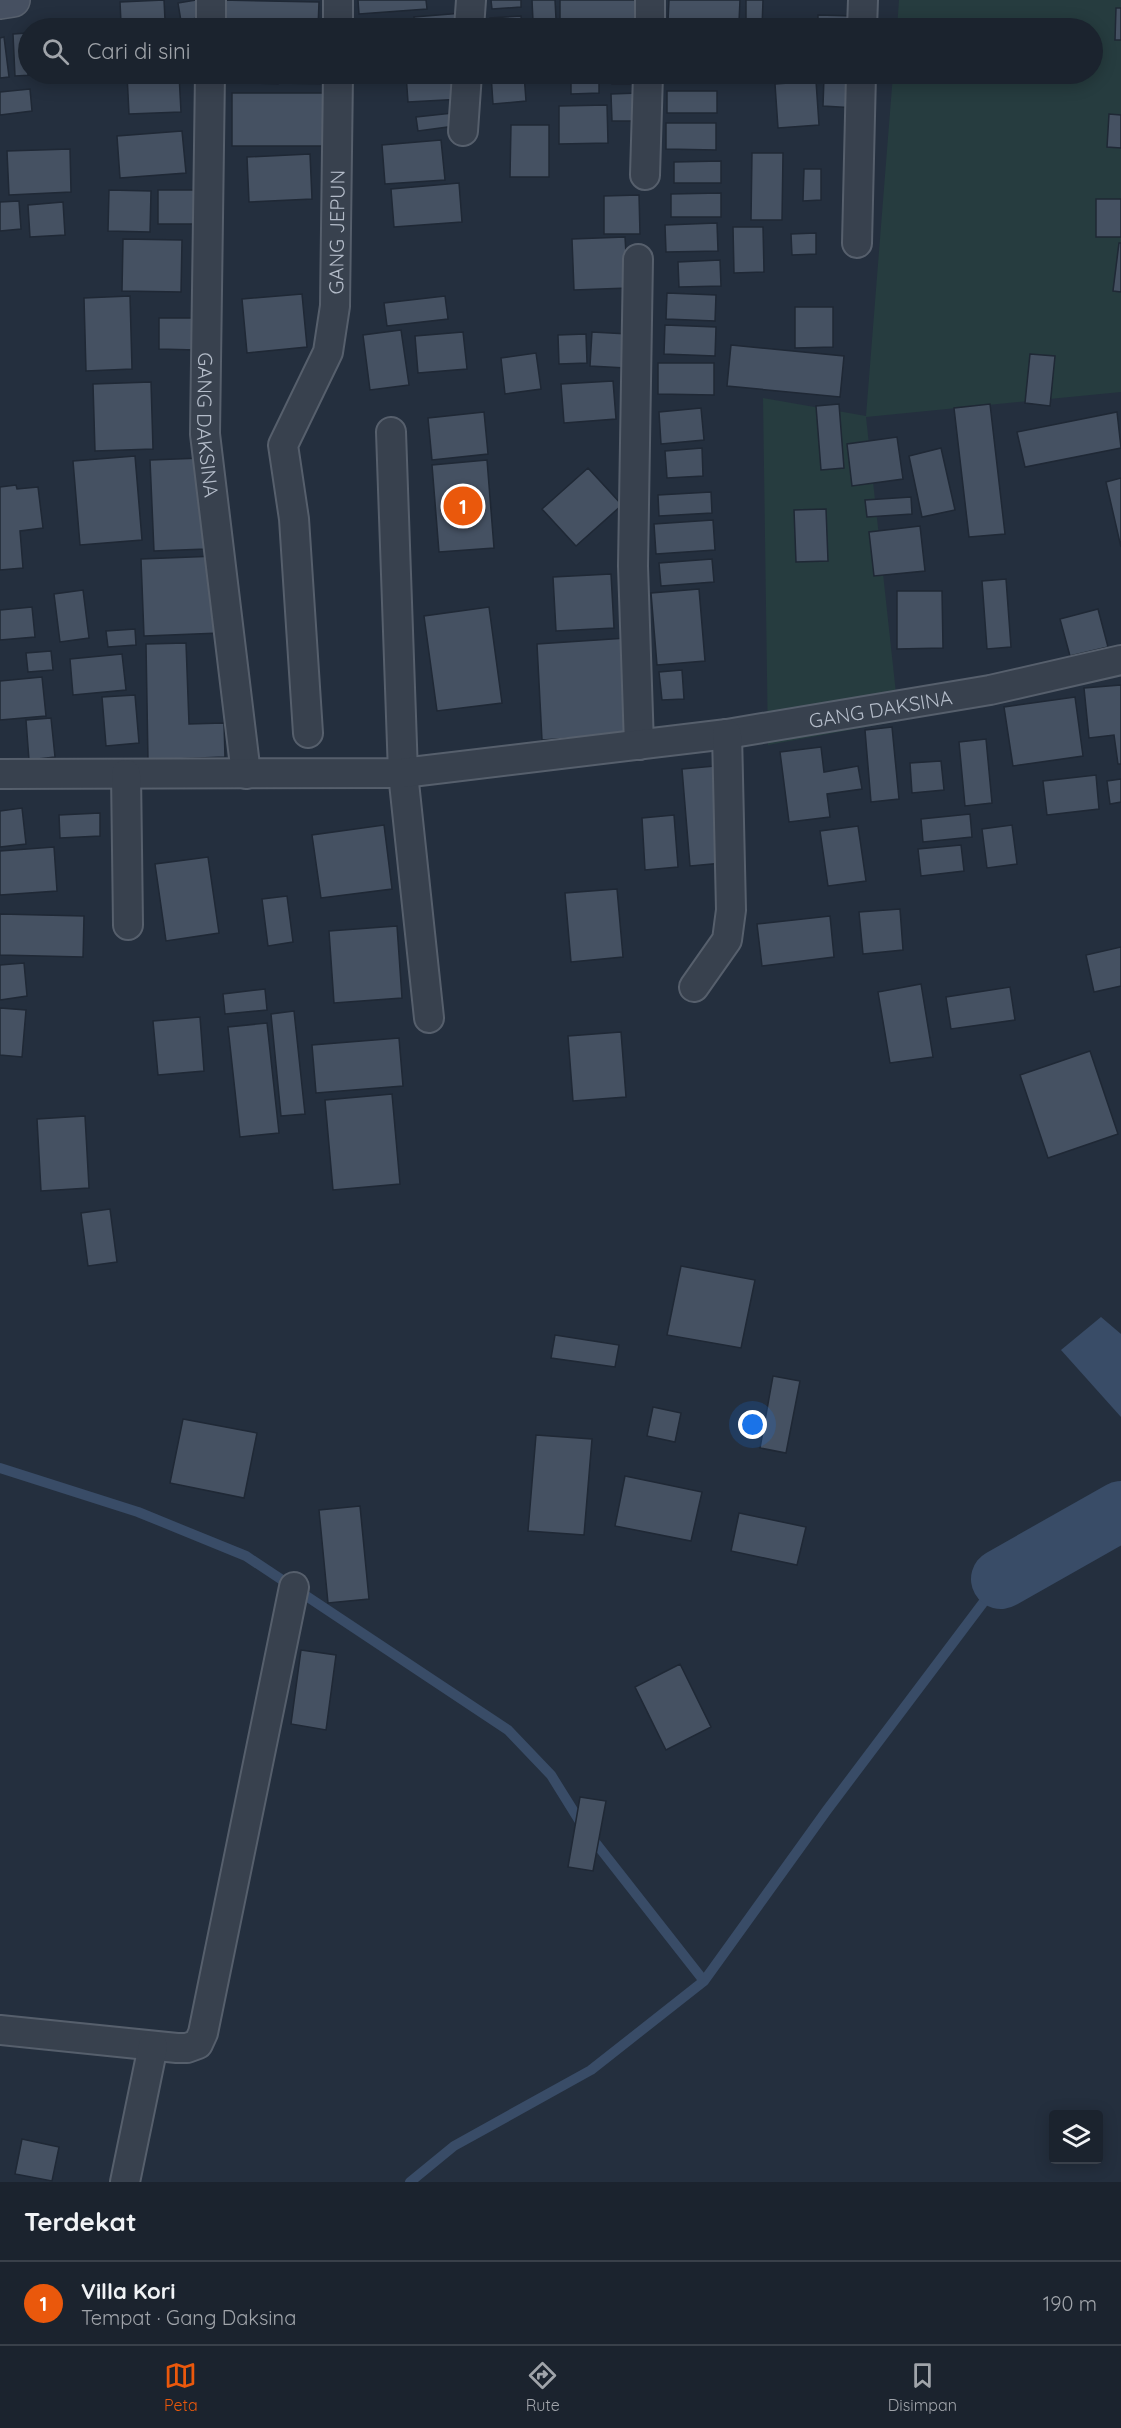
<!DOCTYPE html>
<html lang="id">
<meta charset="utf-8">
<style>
:root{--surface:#1b232e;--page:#242b36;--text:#f1f3f6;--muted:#a0a4aa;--line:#39404a;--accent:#ea580c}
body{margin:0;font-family:Quicksand,sans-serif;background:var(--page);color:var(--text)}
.controls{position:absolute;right:18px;bottom:18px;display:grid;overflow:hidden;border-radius:6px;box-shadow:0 3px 15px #0003}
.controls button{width:54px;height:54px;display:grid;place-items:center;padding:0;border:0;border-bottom:2px solid var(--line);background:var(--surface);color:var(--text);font:30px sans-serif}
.you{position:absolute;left:753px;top:1425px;width:21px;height:21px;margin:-15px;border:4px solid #fff;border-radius:50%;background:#1a73e8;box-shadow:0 0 0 9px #1a73e833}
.badge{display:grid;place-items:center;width:39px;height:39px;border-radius:50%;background:var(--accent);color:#fff;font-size:20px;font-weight:700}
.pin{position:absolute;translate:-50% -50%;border:3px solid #fff;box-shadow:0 2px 6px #0006}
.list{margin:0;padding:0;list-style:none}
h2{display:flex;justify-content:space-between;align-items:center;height:78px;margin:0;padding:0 24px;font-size:26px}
h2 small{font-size:20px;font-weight:400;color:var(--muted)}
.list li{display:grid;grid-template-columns:39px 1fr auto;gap:18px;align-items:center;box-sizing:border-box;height:84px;padding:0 24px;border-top:2px solid var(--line)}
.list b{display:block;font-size:22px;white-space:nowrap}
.list p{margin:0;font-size:20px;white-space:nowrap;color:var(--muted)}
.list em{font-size:20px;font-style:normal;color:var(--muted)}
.icon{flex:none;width:33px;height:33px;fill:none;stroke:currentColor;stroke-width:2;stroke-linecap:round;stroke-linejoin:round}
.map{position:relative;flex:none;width:1121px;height:2182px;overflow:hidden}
.search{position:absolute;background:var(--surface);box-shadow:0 3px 15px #0003;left:18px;right:18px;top:18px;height:66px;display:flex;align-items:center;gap:15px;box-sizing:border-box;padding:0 21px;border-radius:33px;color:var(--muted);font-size:22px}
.sheet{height:162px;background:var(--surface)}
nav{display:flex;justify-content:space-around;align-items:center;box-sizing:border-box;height:84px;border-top:2px solid var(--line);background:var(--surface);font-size:16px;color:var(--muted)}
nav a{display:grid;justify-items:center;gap:3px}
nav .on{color:var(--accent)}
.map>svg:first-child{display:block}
.green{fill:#263c3f}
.water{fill:#394c67}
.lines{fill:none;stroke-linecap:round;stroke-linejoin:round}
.stream{stroke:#394c67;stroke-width:10}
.river{stroke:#394c67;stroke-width:60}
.building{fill:#455162;stroke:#1f2835;stroke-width:1.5}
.street-casing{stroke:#565f6c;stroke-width:32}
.secondary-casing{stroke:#565f6c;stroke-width:36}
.street{stroke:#38414e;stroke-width:28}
.secondary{stroke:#465061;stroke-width:33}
.labels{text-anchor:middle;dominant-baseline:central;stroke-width:4.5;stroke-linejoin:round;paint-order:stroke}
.street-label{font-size:20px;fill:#b4bcc9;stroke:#1d2633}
</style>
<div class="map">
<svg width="1121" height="2182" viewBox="0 0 1121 2182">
<rect width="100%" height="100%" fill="#242f3e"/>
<path class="green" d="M899 0H1121V392L866 417 899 721 768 745 763 398 866 416 893 74H1092V28H897Z"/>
<path class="water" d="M1101 1317 1121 1334V1417L1061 1350Z"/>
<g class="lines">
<path class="stream" d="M0 1468 138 1512 246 1556 508 1730 551 1775 584 1828 704 1981
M410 2182 454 2146 591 2070 704 1981 827 1810 1001 1579"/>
<path class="river" d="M1001 1579 1121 1511"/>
</g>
<path class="building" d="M164 0 165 20 121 23 120 2Z
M196 0H206L209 16 181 21 178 3Z
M220 0 319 2 318 28H219Z
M358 0H426L427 9 359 14Z
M491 0H521V7L492 9Z
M532 0H555L556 19 533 21Z
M560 0H644V20L560 22Z
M669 0H740L739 22 668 21Z
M746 0H763L762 28H746Z
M1116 8H1121V40H1115Z
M463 13 464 28H415L414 17Z
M818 15 853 16V28H818Z
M521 16 522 28H490V18Z
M202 21 203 28H167V24Z
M807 21V28H765V22Z
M612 25H641V28H612Z
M28 33V74H51L15 76 13 34Z
M4 37 9 77 0 78V38Z
M127 74H179L181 112 129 114Z
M214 74H278V84L213 81Z
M283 74H322L321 84 282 83Z
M406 74H462L463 99 408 102Z
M491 74H524L526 101 493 104Z
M612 74H641V84H612Z
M678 74H726V77L677 76Z
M824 77 858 79 856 108 823 106Z
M571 79H599V93L571 94Z
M816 81 819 125 778 128 775 84Z
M30 89 32 111 0 115V92Z
M667 91H717V113H667Z
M232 93H323V146H232Z
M638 93V121H612L611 94Z
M607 105 608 143 559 144V106Z
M453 113 455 126 418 131 416 117Z
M1109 114 1121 115V148L1107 147Z
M666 123H716V150L666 149Z
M511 125H549V177H510Z
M182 131 186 173 120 178 117 136Z
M441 140 445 180 385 184 382 145Z
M70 149 71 192 9 195 7 151Z
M752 153H783L782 220H751Z
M310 154 312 199 249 202 247 157Z
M721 161V183H674V162Z
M804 169H821V200L803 201Z
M459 183 462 222 394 227 391 189Z
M109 190 151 191 150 232 108 231Z
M158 190H198V224H158Z
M721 193V217H671V194Z
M639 195 640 234H604V196Z
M1096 199H1121V237H1096Z
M19 201 21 229 0 231V202Z
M63 202 65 235 30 237 28 205Z
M717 223 718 251 666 252 665 225Z
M733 227H763L764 272 734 273Z
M816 233V254L792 255 791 234Z
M625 237 628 288 574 290 572 239Z
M123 239 182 240 181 292 122 291Z
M1119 243H1121V292L1113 291Z
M720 260 721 286 679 287 678 262Z
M667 293 716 295 715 321 666 319Z
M302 294 307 347 247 353 242 299Z
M130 296 132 369 86 371 84 298Z
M445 296 448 319 387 326 384 303Z
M795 307H833V347L795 348Z
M159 318H197L196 350 159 349Z
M665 325 716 327 715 356 664 354Z
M401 330 409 385 370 390 363 335Z
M463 332 467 369 418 373 415 336Z
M592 332 628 334 626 368 590 366Z
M586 334 587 363 559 364 558 335Z
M731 345 844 356 840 397 727 386Z
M536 353 541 389 505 394 501 358Z
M1030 354 1055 356 1050 406 1025 403Z
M658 363H714V395L658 394Z
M613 381 616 419 564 423 561 384Z
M151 382 153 449 95 451 93 384Z
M839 404 844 468 821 470 816 406Z
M990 404 1005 534 969 537 954 408Z
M701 408 704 440 661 444 659 412Z
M484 412 488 454 432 460 428 418Z
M1117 412 1121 448 1025 467 1017 432Z
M897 437 903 479 852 486 847 444Z
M702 448 703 476 667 478 665 451Z
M941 448 955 510 922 517 909 456Z
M135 456 142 540 80 545 73 461Z
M202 458 206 549 154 551 150 460Z
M487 460 494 548 439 552 432 465Z
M588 468 622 505 576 546 542 509Z
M1121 478V547L1106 482Z
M16 485 17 489 38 487 43 528 20 531 23 568 0 570V487Z
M711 492 712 513 659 516 658 495Z
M911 497 912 514 867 517 865 500Z
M826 509 828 561 796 562 794 510Z
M713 520 715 550 656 554 654 524Z
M920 526 925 571 874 576 869 532Z
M217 556 220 633 144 636 141 559Z
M712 559 714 582 661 586 659 563Z
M611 574 614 628 556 631 553 577Z
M1006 579 1011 647 987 649 982 581Z
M699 589 705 661 657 665 651 593Z
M83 590 89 638 60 642 54 594Z
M897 591H942L943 648 897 649Z
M32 607 35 637 0 640V610Z
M489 607 502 703 437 711 424 616Z
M1098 609 1108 647 1070 656 1060 619Z
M135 629 136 645 108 647 106 631Z
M627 638 633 734 542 740 537 644Z
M186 643 189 724 224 723 225 757 148 760 146 644Z
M51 651 53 670 28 672 26 653Z
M122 654 126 690 73 695 70 659Z
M682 670 684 699 662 700 659 672Z
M42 677 46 716 0 720V681Z
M1121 685V764H1118L1114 735 1089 738 1084 688Z
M135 695 139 743 106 746 102 697Z
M1075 697 1083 756 1013 766 1004 707Z
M51 718 55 757 29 760 26 720Z
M892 727 899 799 871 802 865 730Z
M986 739 992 803 965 806 959 742Z
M821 747 824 772 858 766 862 789 827 794 830 817 789 822 780 752Z
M941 761 944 790 912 793 910 763Z
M715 766 723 863 690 866 682 769Z
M1096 775 1099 809 1047 815 1043 781Z
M1121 779V802L1110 804 1107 781Z
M22 808 26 844 0 847V811Z
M100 813V836L60 838 59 815Z
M970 814 972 837 923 842 921 819Z
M674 815 678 867 645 870 642 818Z
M384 825 392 889 321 898 312 835Z
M1012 825 1017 864 987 868 982 829Z
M858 826 866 881 828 886 820 831Z
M961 845 964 871 921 876 918 849Z
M54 847 57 891 0 895V851Z
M208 857 219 933 166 941 155 864Z
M617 889 623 957 571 962 565 893Z
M287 896 293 942 268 946 262 899Z
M900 909 903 950 863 954 859 912Z
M0 914 84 916 83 957 0 955Z
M830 916 834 957 762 966 757 924Z
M397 926 402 998 334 1003 329 931Z
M1121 947V986L1094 992 1086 955Z
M24 963 27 996 0 1000V965Z
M921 984 933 1057 890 1063 878 992Z
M1010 987 1015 1020 951 1029 946 997Z
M265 989 267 1010 225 1014 223 994Z
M0 1008 26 1010 22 1057 0 1055Z
M294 1011 305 1114 281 1116 271 1014Z
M200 1017 204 1071 158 1075 153 1021Z
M267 1023 279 1133 240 1137 228 1027Z
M621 1032 626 1097 573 1101 568 1036Z
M399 1038 403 1086 316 1093 312 1045Z
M1090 1051 1118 1134 1048 1158 1020 1075Z
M392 1094 400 1184 333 1190 325 1100Z
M85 1116 89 1188 41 1191 37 1119Z
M110 1209 117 1262 88 1266 81 1213Z
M681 1266 755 1280 741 1348 667 1335Z
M555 1335 619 1345 615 1367 551 1358Z
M773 1376 800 1381 786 1453 760 1448Z
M653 1407 681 1413 675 1442 647 1436Z
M183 1419 257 1433 244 1498 170 1483Z
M536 1435 592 1439 584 1535 528 1531Z
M625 1476 702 1492 691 1541 615 1526Z
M360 1506 369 1599 328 1603 319 1510Z
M739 1513 806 1527 797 1565 731 1551Z
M301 1650 336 1655 326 1730 291 1724Z
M680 1664 711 1727 666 1750 635 1687Z
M580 1797 606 1801 593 1871 568 1867Z
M22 2139 59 2147 52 2181 15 2174Z"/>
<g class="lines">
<defs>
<g id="street">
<path d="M211 28V0"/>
<path d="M338 28V0"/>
<path d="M469 28 471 0"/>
<path d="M650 28V0"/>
<path d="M862 28 863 0"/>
<path id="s1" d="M210 74 205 434 246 774"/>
<path d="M463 131 467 74"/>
<path d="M645 175 648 74"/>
<path d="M857 243 861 74"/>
<path d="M638 259 633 566 639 745"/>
<path d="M391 432 403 773 429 1018"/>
<path id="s2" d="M308 733 294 519 283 445 328 352 335 306 338 74"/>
<path id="s3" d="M0 774 403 773 727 734 990 690 1121 660"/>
<path d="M126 774 128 925"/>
<path d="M694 987 727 940 731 910 727 734"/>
<path d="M0 2030 177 2048H187L198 2044 203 2033 294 1587"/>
<path d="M125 2182 153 2046"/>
</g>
<path id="secondary" d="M0 2 13 0"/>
</defs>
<use href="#street" class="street-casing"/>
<use href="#secondary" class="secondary-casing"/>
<use href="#street" class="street"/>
<use href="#secondary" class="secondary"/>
</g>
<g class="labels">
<g class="street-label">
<text stroke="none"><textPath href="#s2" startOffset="513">GANG JEPUN</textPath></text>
<text stroke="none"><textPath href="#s1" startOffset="351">GANG DAKSINA</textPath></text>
<text stroke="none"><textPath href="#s3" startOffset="885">GANG DAKSINA</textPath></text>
</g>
</g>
</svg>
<div class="controls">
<button><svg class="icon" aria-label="layers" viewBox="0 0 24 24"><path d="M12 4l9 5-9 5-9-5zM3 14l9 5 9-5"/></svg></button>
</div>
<div class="you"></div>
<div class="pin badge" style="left:463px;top:506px">1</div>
<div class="search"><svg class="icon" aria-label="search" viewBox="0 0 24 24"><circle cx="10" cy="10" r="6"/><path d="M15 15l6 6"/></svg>Cari di sini</div>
</div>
<section class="sheet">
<h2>Terdekat<small></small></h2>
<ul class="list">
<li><span class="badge">1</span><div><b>Villa Kori</b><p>Tempat · Gang Daksina</p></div><em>190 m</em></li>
</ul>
</section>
<nav>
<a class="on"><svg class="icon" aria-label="map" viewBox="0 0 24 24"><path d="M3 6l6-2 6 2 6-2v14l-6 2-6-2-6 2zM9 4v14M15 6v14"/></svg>Peta</a>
<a><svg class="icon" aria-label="directions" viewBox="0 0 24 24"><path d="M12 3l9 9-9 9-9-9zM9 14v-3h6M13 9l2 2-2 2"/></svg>Rute</a>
<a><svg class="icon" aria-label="saved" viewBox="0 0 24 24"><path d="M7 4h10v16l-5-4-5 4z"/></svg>Disimpan</a>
</nav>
